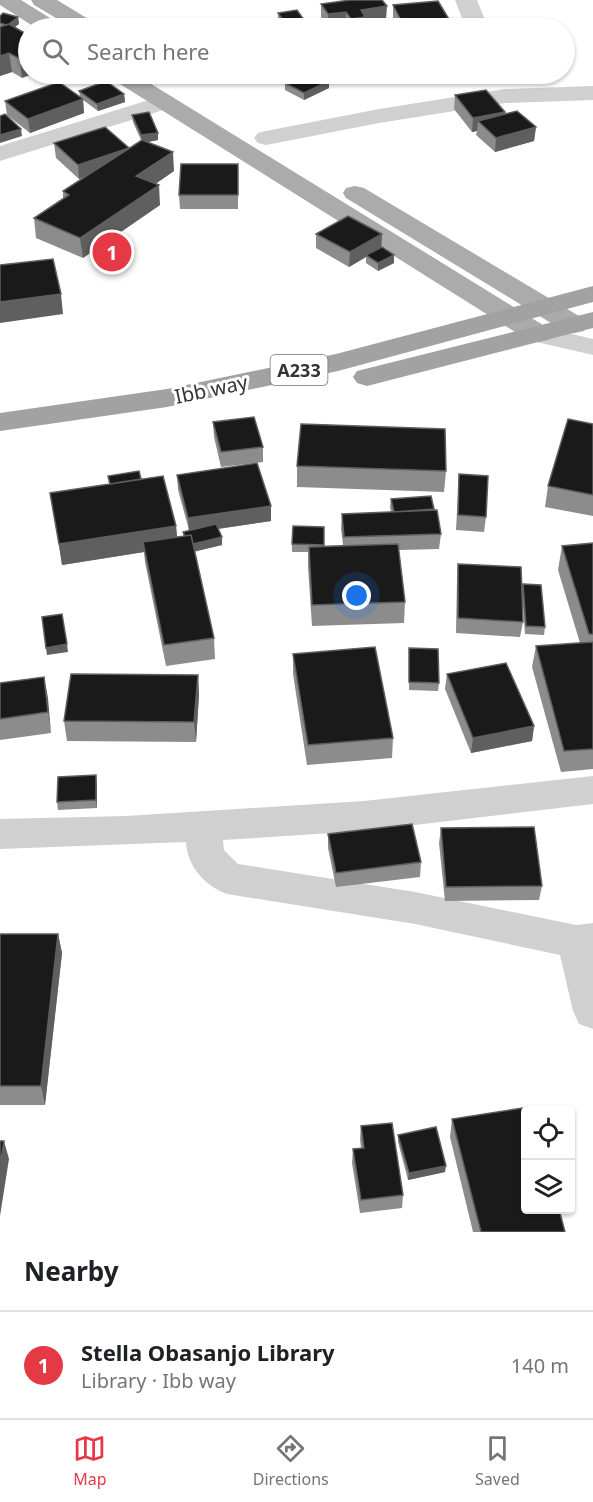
<!DOCTYPE html>
<meta charset="utf-8">
<style>
:root{--surface:#fff;--page:#f2f2f2;--text:#202124;--muted:#757577;--line:#e0e0e0;--accent:#e63946}
body{margin:0;font-family:"Noto Sans",sans-serif;background:var(--page);color:var(--text)}
.controls{position:absolute;right:18px;bottom:18px;display:grid;overflow:hidden;border-radius:6px;box-shadow:0 2px 4px #0004}
.controls button{width:54px;height:54px;display:grid;place-items:center;padding:0;border:0;border-bottom:2px solid var(--line);background:var(--surface);color:var(--text);font:30px sans-serif}
.you{position:absolute;left:357px;top:596px;width:21px;height:21px;margin:-15px;border:4px solid #fff;border-radius:50%;background:#1a73e8;box-shadow:0 0 0 9px #1a73e833}
.badge{display:grid;place-items:center;width:39px;height:39px;border-radius:50%;background:var(--accent);color:#fff;font-size:20px;font-weight:700}
.pin{position:absolute;translate:-50% -50%;border:3px solid #fff;box-shadow:0 2px 6px #0006}
.list{margin:0;padding:0;list-style:none}
h2{display:flex;justify-content:space-between;align-items:center;height:78px;margin:0;padding:0 24px;font-size:26px}
h2 small{font-size:20px;font-weight:400;color:var(--muted)}
.list li{display:grid;grid-template-columns:39px 1fr auto;gap:18px;align-items:center;box-sizing:border-box;height:108px;padding:0 24px;border-top:2px solid var(--line)}
.list b{display:block;font-size:22px;white-space:nowrap}
.list p{margin:0;font-size:20px;white-space:nowrap;color:var(--muted)}
.list em{font-size:20px;font-style:normal;color:var(--muted)}
.icon{flex:none;width:33px;height:33px;fill:none;stroke:currentColor;stroke-width:2;stroke-linecap:round;stroke-linejoin:round}
.map{position:relative;flex:none;width:593px;height:1232px;overflow:hidden}
.search{position:absolute;background:var(--surface);box-shadow:0 2px 4px #0004;left:18px;right:18px;top:18px;height:66px;display:flex;align-items:center;gap:15px;box-sizing:border-box;padding:0 21px;border-radius:33px;color:var(--muted);font-size:22px}
.sheet{height:186px;background:var(--surface)}
nav{display:flex;justify-content:space-around;align-items:center;box-sizing:border-box;height:84px;border-top:2px solid var(--line);background:var(--surface);font-size:16px;color:var(--muted)}
nav a{display:grid;justify-items:center;gap:3px}
nav .on{color:var(--accent)}
.map>svg:first-child{display:block}
.lines{fill:none;stroke-linecap:round;stroke-linejoin:round}
.minor{fill:#d0d0d0;fill-rule:evenodd}
.primary{fill:#ababab;fill-rule:evenodd}
.trunk{fill:#a2a2a2;fill-rule:evenodd}
.wall{fill:#8c8c8c}
.shaded-wall{fill:#5f5f5f}
.building{fill:#1a1a1a;stroke:#5f5f5f;stroke-width:1.5}
.labels{text-anchor:middle;dominant-baseline:central;stroke-width:6;stroke-linejoin:round;paint-order:stroke}
.shield{fill:#fff;stroke:#707070;stroke-width:1.5}
.shield-label{font-size:18px;font-weight:bold;fill:#333}
.street-label{font-size:20px;fill:#333;stroke:#fff}
</style>
<div class="map">
<svg width="593" height="1232" viewBox="0 0 593 1232">
<rect width="100%" height="100%" fill="#fff"/>
<g class="lines">
<path class="minor" d="M455 0H477L488 28H466Z
M593 86V100L505 103 379 123 266 145 258 143 254 138 258 133 266 131 379 109 505 89Z
M165 95 173 97 177 102 173 107 0 161V146Z
M538 326 593 339V355L528 340 524 334 528 328Z
M593 776V804L364 831 223 840 224 850 238 864 415 892 576 925 593 923V1029L579 1024 573 1011 560 955 415 924 227 894C205 886 187 866 186 842L0 849V819L126 816 364 801Z"/>
<path class="primary" d="M0 0H21L58 23 61 28H36L0 5Z
M31 0H57L95 23 98 28H73L34 5Z
M109 74H135L548 328 552 334 548 340 538 342 528 340 112 79Z
M355 186 364 188 584 319 588 325 584 331 574 333 564 331 346 198 343 193 346 188Z"/>
<path class="trunk" d="M593 286V302L338 371 167 407 0 431V413L167 389 336 354Z
M593 312V328L367 386 357 383 353 377 357 371Z"/>
</g>
<path class="wall" d="M321 4 386 20 365 23V28H348L346 25 328 28 321 17Z
M393 5 450 28H398L393 19Z
M278 13 309 28H284L278 20Z
M0 16 18 17 19 24 15 27 28 35 22 78 12 72 0 76Z
M446 74H476V77H472L471 79 452 82Z
M285 83 329 88 304 100 285 90Z
M79 91 124 94 125 102 98 111 83 100 84 113 30 133 7 115 5 101 80 97Z
M455 95 504 114 536 127 534 141 495 152 476 135 477 131 472 132 454 109Z
M132 115 158 133V140L148 142 174 171 155 184 160 205 83 258 36 238 34 218 63 198V191L84 177 79 179 56 158 54 143 129 148 141 140 133 122Z
M238 164V209H180L179 195Z
M316 234H382V247L394 255V263L378 271 366 263V257L349 267 316 248Z
M213 422 263 447V462L221 467 214 437Z
M593 424V516L545 507 548 486Z
M297 466 446 471 444 492 297 487Z
M459 474 486 517 484 532 456 530Z
M177 475 271 506V521L218 529 222 545 195 551 214 638 215 659 166 666 145 562 144 552 62 565 50 493 109 484 108 476 141 479 176 526 177 537 183 536V532L189 530 178 490Z
M391 499 434 509 441 534 439 549 399 550 405 602 404 623 312 626 308 567V552H292V544L324 527V546L343 545 341 529 342 514 391 512 390 507Z
M593 543V769L561 772 532 667 536 646 580 643 558 570 562 546Z
M458 564 522 592 523 584 545 627 544 635 525 634 522 592 523 622 520 637 456 633 457 579Z
M409 648 439 683 438 691 409 690Z
M293 654 393 738 392 758 307 765 293 674Z
M447 674 534 726 532 741 471 753 445 689Z
M198 675 199 695 196 742 67 741 64 721Z
M44 677 51 733 0 740V683Z
M97 783V808L58 810 57 802Z
M441 828 542 886 539 900 445 901 439 843Z
M328 834 421 862 420 877 336 887 328 848Z
M0 934H58L62 953 45 1105H0Z
M452 1119 565 1232H473L450 1137Z
M361 1126 403 1195 402 1208 360 1213 352 1163 353 1149 361 1148 360 1139Z
M398 1135 445 1172 408 1180 398 1142Z"/>
<path class="shaded-wall" d="M387 6 386 20 365 23V28H350L351 19 361 10Z
M346 12V25L328 28V14Z
M18 17 19 24 8 32 7 25Z
M450 21V28H404V26Z
M9 53 12 72 0 76V56Z
M28 56V74H33L22 78 20 59Z
M462 74H476V77H472L471 79 452 82V75Z
M329 81V88L304 100V93Z
M124 94 125 102 98 111 97 104Z
M83 99 84 113 30 133 28 119Z
M505 112 503 126 478 121 477 131 472 132 473 118Z
M536 127 534 141 495 152 496 138Z
M21 129 22 136 0 143V135Z
M158 133V140L142 143 141 135Z
M129 148 130 162 79 179 78 165Z
M173 152 174 171 138 196 136 176Z
M159 185 160 205 83 258 80 238Z
M382 234 381 248 366 255V257L349 267 350 252Z
M394 255V263L378 271V263Z
M61 294 63 314 0 323V302Z
M271 506V521L189 533 188 518Z
M176 526 178 547 143 542 144 552 62 565 59 544Z
M222 537V545L189 553 188 545Z
M67 644 68 652 47 655 46 648Z
M198 675 199 695 196 742 194 722Z
M44 677 48 698 51 733 48 712Z
M534 726 532 741 471 753 473 738Z
M96 775 97 783V808L96 800Z
M58 934 62 953 45 1105 41 1086Z
M4 1141 9 1159 0 1216V1166Z
M446 1166 445 1172 408 1180 409 1173Z"/>
<path class="building" d="M350 0H382L387 6 361 10 365 17 351 19 346 12 328 14 321 4Z
M438 1 450 21 404 26 393 5Z
M297 10 309 27 289 28 278 13Z
M3 13 18 17 9 24 6 25 0 23V16Z
M217 20 233 28H196Z
M9 24 28 35V56L20 59 9 53 0 56V27Z
M304 74H315L329 81 304 93 285 83Z
M106 81 124 94 97 104 79 91Z
M59 82 83 99 28 119 5 101Z
M486 90 505 112 473 118 455 95Z
M517 111 536 127 496 138 478 121Z
M149 112 158 133 141 135 132 115Z
M5 114 21 129 0 135V116Z
M105 127 129 148 78 165 54 143Z
M142 140 173 152 136 176 159 185 80 238 34 218 69 195 63 191Z
M181 164H238V195H179Z
M348 216 382 234 350 252 316 234Z
M382 247 394 255 378 263 366 255Z
M53 259 61 294 0 302V265Z
M254 417 263 447 221 452 213 422Z
M568 419 593 424V495L548 486Z
M301 424 445 429 446 471 297 466Z
M257 463 271 506 188 518 177 475Z
M139 471 141 479 110 484 108 476Z
M459 474 488 476 486 517 458 515Z
M163 476 176 526 59 544 50 493Z
M431 496 434 509 394 512 391 499Z
M437 510 441 534 344 537 342 514Z
M216 524 222 537 193 544 191 535 185 536 183 532Z
M293 526 324 527V545L292 544Z
M191 535 214 638 164 645 143 542Z
M593 543V634H589L562 546Z
M398 544 405 602 312 605 309 547Z
M458 564 521 567 523 622 458 618Z
M523 584 541 585 545 627 526 626Z
M62 614 67 644 46 648 42 617Z
M593 642V749L564 751 536 646Z
M375 647 393 738 308 745 293 654Z
M409 648 438 649 439 683 409 682Z
M506 663 534 726 473 738 447 674Z
M71 674 198 675 194 722 64 721Z
M44 677 48 712 0 719V683Z
M96 775V800L57 802 58 777Z
M412 824 421 862 336 873 328 834Z
M534 827 542 886 446 887 441 828Z
M0 934H58L41 1086H0Z
M529 1107 530 1110H525V1209H559L565 1232H481L452 1119Z
M392 1123 403 1195 361 1200 353 1149 364 1148 361 1126Z
M436 1127 446 1166 409 1173 398 1135Z
M0 1141H4L0 1166Z"/>
<g class="labels">
<rect class="shield" x="270.5" y="355" width="57" height="30" rx="4.5"/>
<g class="shield-label">
<text x="299" y="370">A233</text>
</g>
<g class="street-label">
<text transform="translate(211 389) rotate(-12)">Ibb way</text>
</g>
</g>
</svg>
<div class="controls">
<button><svg class="icon" aria-label="locate" viewBox="0 0 24 24"><circle cx="12" cy="12" r="6"/><path d="M12 2v4M12 18v4M2 12h4M18 12h4"/></svg></button>
<button><svg class="icon" aria-label="layers" viewBox="0 0 24 24"><path d="M12 4l9 5-9 5-9-5zM3 14l9 5 9-5"/></svg></button>
</div>
<div class="you"></div>
<div class="pin badge" style="left:112px;top:252px">1</div>
<div class="search"><svg class="icon" aria-label="search" viewBox="0 0 24 24"><circle cx="10" cy="10" r="6"/><path d="M15 15l6 6"/></svg>Search here</div>
</div>
<section class="sheet">
<h2>Nearby<small></small></h2>
<ul class="list">
<li><span class="badge">1</span><div><b>Stella Obasanjo Library</b><p>Library · Ibb way</p></div><em>140 m</em></li>
</ul>
</section>
<nav>
<a class="on"><svg class="icon" aria-label="map" viewBox="0 0 24 24"><path d="M3 6l6-2 6 2 6-2v14l-6 2-6-2-6 2zM9 4v14M15 6v14"/></svg>Map</a>
<a><svg class="icon" aria-label="directions" viewBox="0 0 24 24"><path d="M12 3l9 9-9 9-9-9zM9 14v-3h6M13 9l2 2-2 2"/></svg>Directions</a>
<a><svg class="icon" aria-label="saved" viewBox="0 0 24 24"><path d="M7 4h10v16l-5-4-5 4z"/></svg>Saved</a>
</nav>
